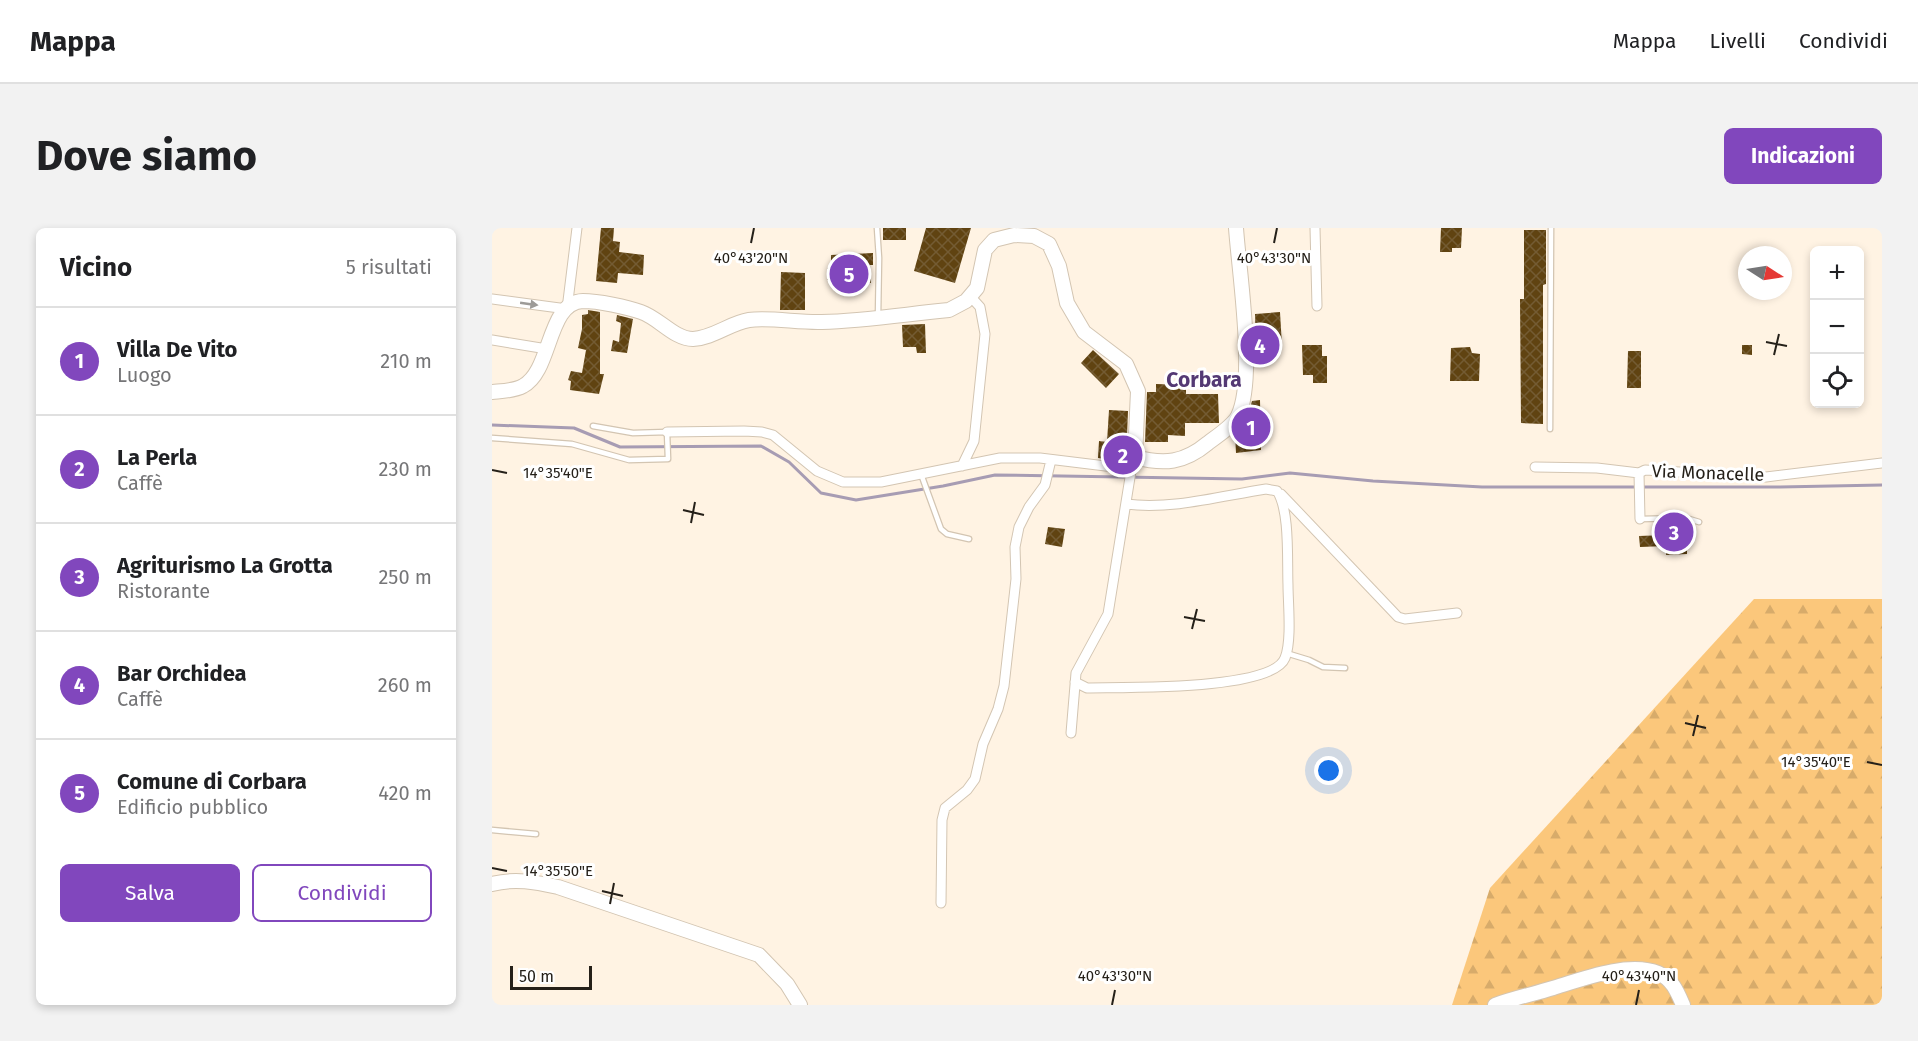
<!DOCTYPE html>
<html lang="it">
<meta charset="utf-8">
<style>
:root{--surface:#fff;--page:#f2f2f2;--text:#202124;--muted:#757577;--line:#e0e0e0;--accent:#8147bd}
body{margin:0;font-family:"Fira Sans",sans-serif;background:var(--page);color:var(--text)}
.controls{position:absolute;right:18px;top:18px;display:grid;overflow:hidden;border-radius:9px;box-shadow:0 3px 9px #0003}
.controls button{width:54px;height:54px;display:grid;place-items:center;padding:0;border:0;border-bottom:2px solid var(--line);background:var(--surface);color:var(--text);font:30px sans-serif}
.compass{position:absolute;left:1246px;top:18px;width:54px;height:54px;border-radius:50%;background:var(--surface);box-shadow:0 3px 9px #0003;rotate:102deg}
.scale{position:absolute;left:18px;bottom:15px;width:82px;box-sizing:border-box;padding-left:6px;border:3px solid #252019;border-top:0;font-size:16px;line-height:21px;white-space:nowrap;color:#252019;-webkit-text-stroke:4px #fff;paint-order:stroke}
.you{position:absolute;left:837px;top:543px;width:21px;height:21px;margin:-15px;border:4px solid #fff;border-radius:50%;background:#1a73e8;box-shadow:0 0 0 9px #1a73e833}
.badge{display:grid;place-items:center;width:39px;height:39px;border-radius:50%;background:var(--accent);color:#fff;font-size:20px;font-weight:700}
.pin{position:absolute;translate:-50% -50%;border:3px solid #fff;box-shadow:0 2px 6px #0006}
.list{margin:0;padding:0;list-style:none}
h2{display:flex;justify-content:space-between;align-items:center;height:78px;margin:0;padding:0 24px;font-size:26px}
h2 small{font-size:20px;font-weight:400;color:var(--muted)}
.list li{display:grid;grid-template-columns:39px 1fr auto;gap:18px;align-items:center;box-sizing:border-box;height:108px;padding:0 24px;border-top:2px solid var(--line)}
.list b{display:block;font-size:22px;white-space:nowrap}
.list p{margin:0;font-size:20px;white-space:nowrap;color:var(--muted)}
.list em{font-size:20px;font-style:normal;color:var(--muted)}
.actions{display:flex;gap:12px;padding:18px 24px}
.actions a{flex:1;padding:14px 0;border:2px solid var(--accent);border-radius:9px;text-align:center;font-size:21px;color:var(--accent)}
.actions .main{background:var(--accent);color:#fff}
.icon{flex:none;width:33px;height:33px;fill:none;stroke:currentColor;stroke-width:2;stroke-linecap:round;stroke-linejoin:round}
.map{position:relative;flex:none;width:1390px;height:777px;overflow:hidden;border-radius:9px}
header{display:flex;align-items:center;gap:36px;box-sizing:border-box;height:84px;padding:0 30px;background:var(--surface);border-bottom:2px solid var(--line)}
header strong{font-size:28px}
nav{display:flex;gap:33px;margin-inline-start:auto;font-size:21px}
.intro{display:flex;align-items:center;justify-content:space-between;box-sizing:border-box;height:144px;padding:0 36px}
h1{margin:0;font-size:42px}
.button{padding:15px 27px;border-radius:9px;background:var(--accent);color:#fff;font-size:21px;font-weight:700}
main{display:flex;gap:36px;padding:0 36px}
aside{flex:1;background:var(--surface);border-radius:9px;box-shadow:0 3px 9px #0003}
.map>svg:first-child{display:block}
.forest{fill:url(#forest-firs)}
.lines{fill:none;stroke-linecap:round;stroke-linejoin:round}
.stream{stroke:#a79cb3;stroke-width:3}
.building{fill:url(#building-cross-hatch)}
.service-casing{stroke:#d3c5b2;stroke-width:7}
.minor-casing{stroke:#d3c5b2;stroke-width:11}
.secondary-casing{stroke:#d3c5b2;stroke-width:16}
.service{stroke:#fff;stroke-width:4.5}
.minor{stroke:#fff;stroke-width:9}
.secondary{stroke:#fff;stroke-width:14}
.oneway{fill:#9d9b98}
.ticks{fill:none;stroke:#252019;stroke-width:2}
.labels{text-anchor:middle;dominant-baseline:central;stroke-width:6;stroke-linejoin:round;paint-order:stroke}
.street-label{font-size:18px;fill:#252019;stroke:#fff}
.quarter-label{font-size:21px;font-weight:bold;fill:#543974;stroke:#fff}
.ticks-label{font-size:15px;text-anchor:middle;fill:#252019;stroke:#fff;stroke-width:6;stroke-linejoin:round;paint-order:stroke}
</style>
<header>
<strong>Mappa</strong>
<nav><a>Mappa</a><a>Livelli</a><a>Condividi</a></nav>
</header>
<div class="intro"><h1>Dove siamo</h1><a class="button">Indicazioni</a></div>
<main>
<aside>
<h2>Vicino<small>5 risultati</small></h2>
<ul class="list">
<li><span class="badge">1</span><div><b>Villa De Vito</b><p>Luogo</p></div><em>210 m</em></li>
<li><span class="badge">2</span><div><b>La Perla</b><p>Caffè</p></div><em>230 m</em></li>
<li><span class="badge">3</span><div><b>Agriturismo La Grotta</b><p>Ristorante</p></div><em>250 m</em></li>
<li><span class="badge">4</span><div><b>Bar Orchidea</b><p>Caffè</p></div><em>260 m</em></li>
<li><span class="badge">5</span><div><b>Comune di Corbara</b><p>Edificio pubblico</p></div><em>420 m</em></li>
</ul>
<div class="actions"><a class="main">Salva</a><a>Condividi</a></div>
</aside>
<div class="map">
<svg width="1390" height="777" viewBox="0 0 1390 777">
<defs>
<pattern id="forest-firs" width="22" height="20" patternUnits="userSpaceOnUse" patternTransform="scale(1.5)"><rect width="22" height="20" fill="#fbc77b"/><path d="M5 1l3.5 6h-7zM16 11l3.5 6h-7z" fill="#d7ab6a"/></pattern>
<pattern id="building-cross-hatch" width="8" height="8" patternUnits="userSpaceOnUse" patternTransform="scale(1.5)"><rect width="8" height="8" fill="#604311"/><path d="M0 0l8 8M0 8l8-8" fill="none" stroke="#735b33"/></pattern>
</defs>
<rect width="100%" height="100%" fill="#fff3e3"/>
<path class="forest" d="M1262 371H1390V777H960L998 660Z"/>
<g class="lines">
<path class="stream" d="M0 197 82 200 128 219 269 218 297 234 329 265 364 272 451 258 503 247 750 251 798 245 881 253 990 259H1288L1390 257"/>
</g>
<path class="building" d="M109 0H122L121 13 128 14 127 24 152 27 151 47 126 45 125 55 104 53Z
M391 0H414V12H391Z
M434 0H479L463 55 422 43Z
M949 0H970L969 20H960V24H948Z
M1032 2H1054V56L1051 57V196L1029 195 1028 71H1032Z
M381 25V37H378L379 55 338 56V52H335V40L339 39V27Z
M289 44 313 45V82H288Z
M96 82 108 84V146H112L107 166 78 162 79 153 76 152 79 143 90 145 94 122 86 120 90 101V87L96 86Z
M788 84 790 118 764 120 763 86Z
M125 87 141 91 135 125 119 123 121 112 127 114 129 95 124 93Z
M433 96 434 125H425L424 119H411L410 97Z
M810 117H830V128H835V155H821V147H811Z
M1250 117H1260V127L1250 126Z
M978 119 980 125 988 126 987 153H958L959 120Z
M601 122 627 146 614 160 589 135Z
M1136 123H1149V160H1135Z
M664 156 694 157V166H726L727 195H693V208L676 207V214H653L655 164H664Z
M768 172 769 222 744 225 743 206 749 199 753 198 760 173Z
M617 182 636 183 634 234 606 230 607 213 615 214Z
M1190 297 1192 316H1195V326L1174 327V318L1148 319 1147 308 1173 307V298Z
M556 299 573 301 570 319 553 316Z"/>
<g class="lines">
<defs>
<path id="service" d="M385 0 387 30 386 89
M1058 201 1059 0
M0 210 80 216 137 232 176 231 175 204 141 205 101 198
M429 246 449 301 455 306 477 311
M1148 291 1194 290 1207 294
M794 425 817 432 831 439 853 440
M0 602 44 606"/>
<path id="minor" d="M823 0 825 78
M0 71 75 81 85 0
M0 112 55 121
M175 204 252 203 270 204 281 207 325 243 351 254H389L508 230H548L638 241
M470 238 482 213 493 106 488 79 478 68
M1043 239 1105 240 1147 245 1153 242 1274 249 1390 235
M1147 245 1148 291
M789 266 906 389 913 391 965 385
M583 454 595 460C630 459 780 463 793 430 800 413 796 375 796 357 795 332 798 282 785 263L774 261C729 268 679 282 634 276
M579 505 584 445 616 386 640 237
M449 675 450 592 453 580 475 562 483 551 491 516 506 481 512 458 524 351 523 319 527 299 537 279 553 257 559 232"/>
<path id="secondary" d="M0 164C10 163 22 163 31 158 60 143 55 74 91 73 106 73 135 79 149 84 167 90 182 111 201 111 221 110 238 95 257 92 277 89 308 95 330 94 372 93 415 86 457 82L474 73 485 60 493 22 502 12 522 7 542 8 557 16 567 38 575 75 592 104 634 136 646 163 643 229C672 237 692 235 716 215 725 208 741 198 746 188 764 151 747 44 744 0
M0 656C23 650 43 654 66 659L267 727 295 756 308 777
M1003 777C1022 770 1042 766 1061 760 1090 751 1137 733 1166 745 1180 751 1185 763 1191 777"/>
</defs>
<use href="#service" class="service-casing"/>
<use href="#minor" class="minor-casing"/>
<use href="#secondary" class="secondary-casing"/>
<use href="#service" class="service"/>
<use href="#minor" class="minor"/>
<use href="#secondary" class="secondary"/>
</g>
<defs><path id="oneway-solid" d="M-6-.8H1V-3.2L6.5 0L1 3.2V.8H-6Z" transform="scale(1.5)"/></defs>
<use class="oneway" href="#oneway-solid" transform="translate(37 76) rotate(8)"/>
<path class="ticks" d="M259 15 262 0M782 15 785 0M1274 114 1295 118M1282 127 1287 106M0 242 15 245M191 282 212 287M199 295 203 274M692 389 713 393M700 401 705 381M1193 495 1214 500M1201 508 1206 487M1375 534 1390 537M0 640 15 643M110 663 131 668M118 676 122 655M620 777 623 762M1144 777 1147 762"/>
<g class="labels">
<g class="street-label">
<text transform="translate(1216 245) rotate(2)">Via Monacelle</text>
</g>
<g class="quarter-label">
<text x="712" y="152">Corbara</text>
</g>
</g>
<g class="ticks-label">
<text x="259" y="35">40°43'20"N</text>
<text x="782" y="35">40°43'30"N</text>
<text x="66" y="250">14°35'40"E</text>
<text x="1324" y="539">14°35'40"E</text>
<text x="66" y="648">14°35'50"E</text>
<text x="623" y="753">40°43'30"N</text>
<text x="1147" y="753">40°43'40"N</text>
</g>
</svg>
<div class="controls">
<button>+</button>
<button>−</button>
<button><svg class="icon" aria-label="locate" viewBox="0 0 24 24"><circle cx="12" cy="12" r="6"/><path d="M12 2v4M12 18v4M2 12h4M18 12h4"/></svg></button>
</div>
<svg class="compass" viewBox="-18 -18 36 36"><path d="M0-13l5 13h-10z" fill="#e53935"/><path d="M0 13l5-13h-10z" fill="#757577"/></svg>
<div class="scale">50 m</div>
<div class="you"></div>
<div class="pin badge" style="left:759px;top:199px">1</div>
<div class="pin badge" style="left:631px;top:227px">2</div>
<div class="pin badge" style="left:1182px;top:304px">3</div>
<div class="pin badge" style="left:768px;top:117px">4</div>
<div class="pin badge" style="left:357px;top:46px">5</div>
</div>
</main>
